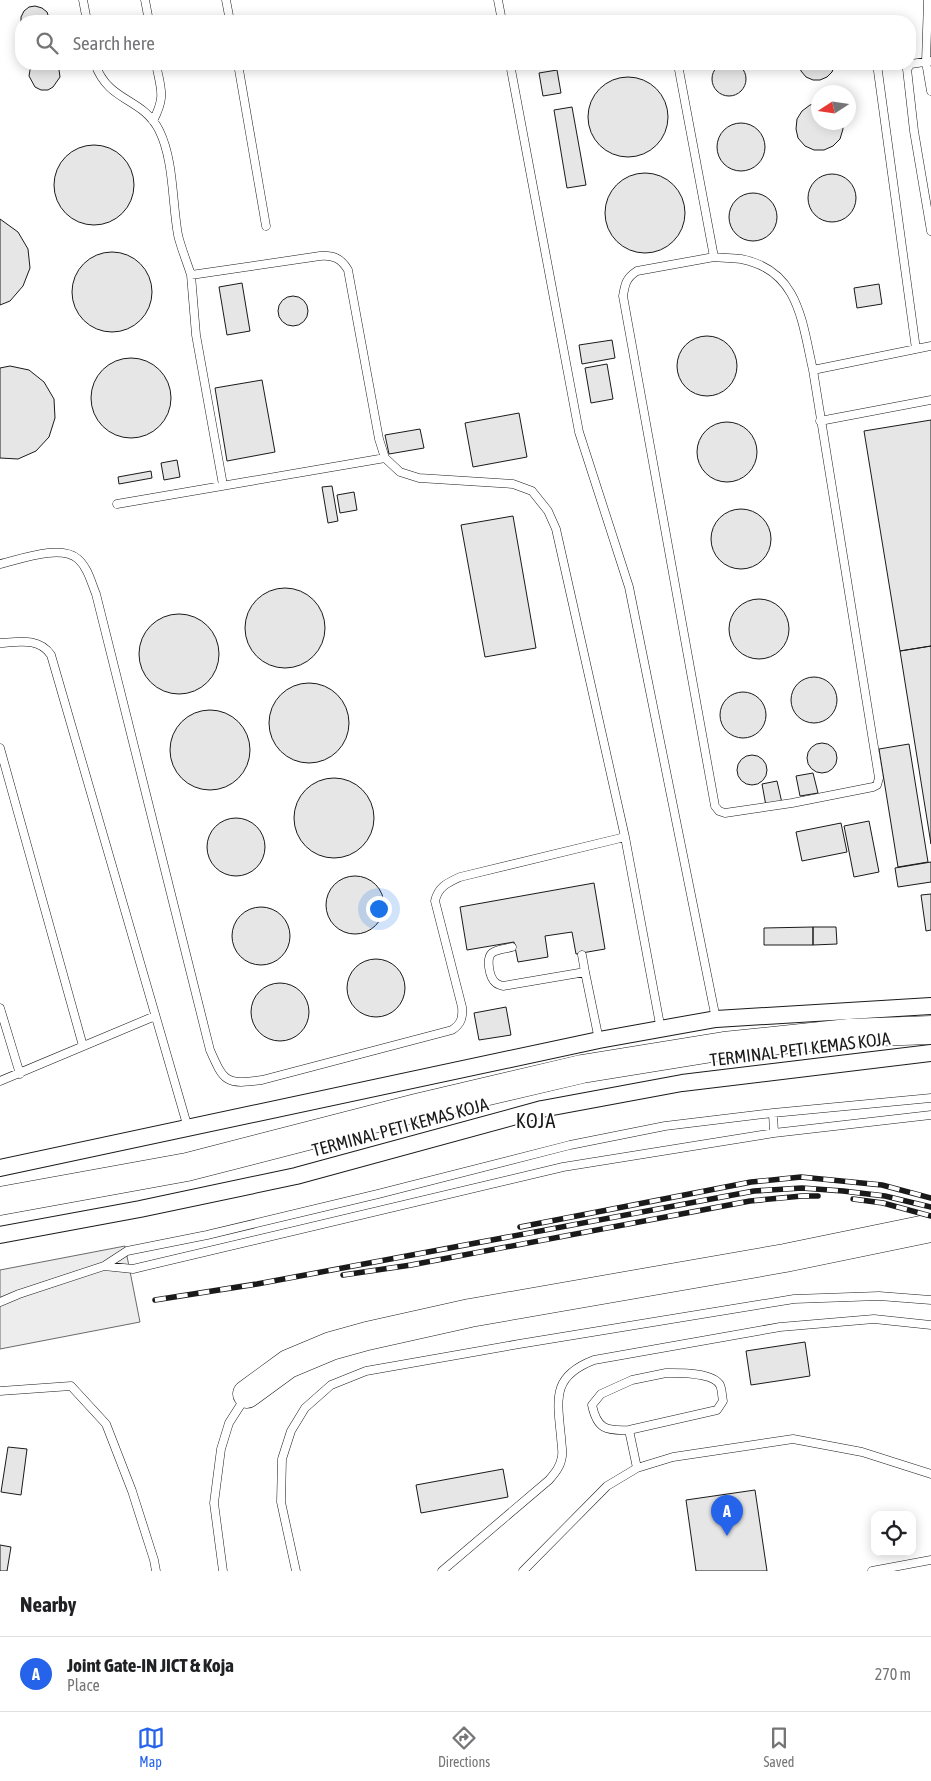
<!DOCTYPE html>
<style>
:root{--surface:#fff;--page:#f2f2f2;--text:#202124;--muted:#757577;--line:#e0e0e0;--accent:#2563eb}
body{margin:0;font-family:"Asap Condensed",sans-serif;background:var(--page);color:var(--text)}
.controls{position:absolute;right:15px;bottom:15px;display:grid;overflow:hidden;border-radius:10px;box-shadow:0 2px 12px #0003}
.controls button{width:45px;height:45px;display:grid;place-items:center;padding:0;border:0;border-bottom:1px solid var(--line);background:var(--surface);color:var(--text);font:25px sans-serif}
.compass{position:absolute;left:811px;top:85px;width:45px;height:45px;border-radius:50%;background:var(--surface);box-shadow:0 2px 12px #0003;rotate:258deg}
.you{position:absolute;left:378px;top:908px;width:18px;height:18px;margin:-12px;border:4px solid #fff;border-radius:50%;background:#1a73e8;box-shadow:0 0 0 8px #1a73e833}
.badge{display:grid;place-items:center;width:32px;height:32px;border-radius:50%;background:var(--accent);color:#fff;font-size:16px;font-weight:700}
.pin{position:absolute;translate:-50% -41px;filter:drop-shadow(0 1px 2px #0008)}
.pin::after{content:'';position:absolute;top:26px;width:18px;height:15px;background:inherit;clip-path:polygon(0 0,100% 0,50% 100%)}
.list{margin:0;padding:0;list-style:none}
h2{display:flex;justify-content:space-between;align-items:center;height:65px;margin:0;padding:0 20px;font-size:21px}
h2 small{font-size:16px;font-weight:400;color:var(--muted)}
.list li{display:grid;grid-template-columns:32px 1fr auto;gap:15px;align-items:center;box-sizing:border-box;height:75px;padding:0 20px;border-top:1px solid var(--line)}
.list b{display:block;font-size:19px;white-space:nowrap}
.list p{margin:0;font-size:16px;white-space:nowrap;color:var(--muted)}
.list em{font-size:16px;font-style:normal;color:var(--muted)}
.icon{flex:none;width:28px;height:28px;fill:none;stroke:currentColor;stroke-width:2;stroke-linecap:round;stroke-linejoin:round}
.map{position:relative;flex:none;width:931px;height:1571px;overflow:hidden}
.search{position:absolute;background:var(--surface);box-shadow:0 2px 12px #0003;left:15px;right:15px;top:15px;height:55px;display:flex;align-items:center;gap:12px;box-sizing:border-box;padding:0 18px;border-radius:20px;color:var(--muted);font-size:19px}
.sheet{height:140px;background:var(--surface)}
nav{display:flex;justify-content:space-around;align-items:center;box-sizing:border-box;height:70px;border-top:1px solid var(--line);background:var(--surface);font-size:14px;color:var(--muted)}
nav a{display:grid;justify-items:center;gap:2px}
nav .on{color:var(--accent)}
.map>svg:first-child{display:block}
.built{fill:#ededed;stroke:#6a6a6a}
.building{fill:#e6e6e6;stroke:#1a1a1a}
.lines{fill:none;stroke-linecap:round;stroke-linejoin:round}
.service-casing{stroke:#1a1a1a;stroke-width:9}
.minor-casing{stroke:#1a1a1a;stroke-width:18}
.motorway-casing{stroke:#1a1a1a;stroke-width:29}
.service{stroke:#fff;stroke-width:8}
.minor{stroke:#fff;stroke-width:16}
.motorway{stroke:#fff;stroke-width:28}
.rail-casing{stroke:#1a1a1a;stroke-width:5.5}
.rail{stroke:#fff;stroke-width:4;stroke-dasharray:11;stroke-linecap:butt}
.labels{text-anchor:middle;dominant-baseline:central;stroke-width:4;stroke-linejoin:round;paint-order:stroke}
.street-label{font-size:18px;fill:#1a1a1a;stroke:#fff}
.quarter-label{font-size:20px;letter-spacing:1px;fill:#1a1a1a;stroke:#fff}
</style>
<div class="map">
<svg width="931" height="1571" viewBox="0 0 931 1571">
<rect width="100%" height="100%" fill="#fff"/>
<path class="built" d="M125 1246 140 1322 0 1349V1270Z"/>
<path class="building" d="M35 6 42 8 47 12 50 21H21V27V17L24 11 29 7Z
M712 79a17 17 0 1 1 34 0a17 17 0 1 1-34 0Z
M33 64 56 65 59 70 60 77 53 87 48 90H41L35 87 29 76 30 70Z
M799 64H835L832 72 827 77 820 80H813L806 77 801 71Z
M557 70 561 93 543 96 539 73Z
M588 117a40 40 0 1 1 80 0a40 40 0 1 1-80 0Z
M818 103V122H842L843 129 840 139 833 146 824 150H814L805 146 798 138 796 129 797 119 802 111 810 105Z
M572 107 586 185 567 188 554 110Z
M717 147a24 24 0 1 1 48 0a24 24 0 1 1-48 0Z
M54 185a40 40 0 1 1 80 0a40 40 0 1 1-80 0Z
M605 213a40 40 0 1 1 80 0a40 40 0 1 1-80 0Z
M808 198a24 24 0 1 1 48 0a24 24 0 1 1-48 0Z
M729 217a24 24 0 1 1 48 0a24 24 0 1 1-48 0Z
M0 219 18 232 28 249 30 268 23 286 10 301 0 305Z
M72 292a40 40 0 1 1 80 0a40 40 0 1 1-80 0Z
M242 283 250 331 227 335 219 287Z
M879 284 882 304 857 308 854 288Z
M278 311a15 15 0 1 1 30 0a15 15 0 1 1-30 0Z
M677 366a30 30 0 1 1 60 0a30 30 0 1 1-60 0Z
M612 340 615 358 582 364 579 345Z
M91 398a40 40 0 1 1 80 0a40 40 0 1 1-80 0Z
M607 364 613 399 591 403 585 368Z
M10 366 29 370 44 382 54 399 55 418 49 437 36 451 18 459 0 458V368Z
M262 380 275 452 227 461 215 388Z
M519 413 527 457 473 467 465 423Z
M931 420V646L900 651 864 431Z
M697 452a30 30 0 1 1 60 0a30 30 0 1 1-60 0Z
M420 429 424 448 389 454 385 435Z
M177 460 180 477 164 480 161 463Z
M151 471 152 478 119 484 118 477Z
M332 486 338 521 328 523 322 487Z
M354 492 357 510 340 513 337 495Z
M711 539a30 30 0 1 1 60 0a30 30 0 1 1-60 0Z
M513 516 536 648 485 657 461 525Z
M245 628a40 40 0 1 1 80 0a40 40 0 1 1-80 0Z
M729 629a30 30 0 1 1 60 0a30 30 0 1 1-60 0Z
M139 654a40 40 0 1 1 80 0a40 40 0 1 1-80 0Z
M931 646V844L900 651Z
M791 700a23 23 0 1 1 46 0a23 23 0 1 1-46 0Z
M269 723a40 40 0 1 1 80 0a40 40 0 1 1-80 0Z
M720 715a23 23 0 1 1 46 0a23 23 0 1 1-46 0Z
M170 750a40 40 0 1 1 80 0a40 40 0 1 1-80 0Z
M807 758a15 15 0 1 1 30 0a15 15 0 1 1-30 0Z
M909 744 928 862 898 867 879 749Z
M737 770a15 15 0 1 1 30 0a15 15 0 1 1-30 0Z
M813 773 818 793 800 796 796 776Z
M294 818a40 40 0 1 1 80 0a40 40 0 1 1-80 0Z
M777 781 782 803 766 806 762 784Z
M207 847a29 29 0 1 1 58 0a29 29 0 1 1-58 0Z
M869 821 879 872 854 877 844 826Z
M841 823 847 852 802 861 796 832Z
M931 862V882L898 887 895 868Z
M326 905a29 29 0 1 1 58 0a29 29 0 1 1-58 0Z
M594 883 605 949 576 954 572 932 545 936 548 957 518 962 514 942 467 950 460 907Z
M931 894V930L926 931 921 895Z
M232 936a29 29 0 1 1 58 0a29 29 0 1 1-58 0Z
M813 927H836L837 944 813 945Z
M813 927V945H764V928Z
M347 988a29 29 0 1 1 58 0a29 29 0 1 1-58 0Z
M251 1012a29 29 0 1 1 58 0a29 29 0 1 1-58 0Z
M506 1007 511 1035 479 1040 474 1013Z
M805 1342 810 1376 751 1385 746 1351Z
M8 1447 27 1449 21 1495 1 1492Z
M503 1469 508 1497 421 1513 416 1485Z
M755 1490 767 1571H696L686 1500Z
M0 1545 11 1547 7 1571H0Z"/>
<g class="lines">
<defs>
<path id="service" d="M83 0 87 21
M145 0 149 21
M226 0 230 21
M498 0 502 21
M928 0 926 62 931 91
M931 61 911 64 907 69 914 131 931 231
M95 64C109 103 142 97 159 130 174 160 172 202 178 235 181 248 187 262 191 275L320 256C333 255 341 258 348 270L379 439 385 458 400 472 419 478 513 484 532 491 548 511 556 529 625 837 661 1030
M238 64 266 226
M510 64 579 432 629 587 716 1019
M680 64 679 70 714 257
M877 64 916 349
M153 121C166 96 161 90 156 64
M714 257C723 258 732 258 741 259 799 270 802 322 813 370L879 778 877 785 873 787 792 803 725 813 719 811 715 806 623 296C625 284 626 278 637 271Z
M191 275 196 335 223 485
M813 370 931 346
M820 421 931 400
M117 504 385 458
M0 564C21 559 61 544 78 559 88 568 91 582 96 594L210 1050C224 1082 226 1085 262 1080L452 1030C461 1024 463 1018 462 1007L435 901C438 887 447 883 460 877L625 837
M0 643C18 642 39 637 51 655L188 1128
M0 748 83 1046
M512 947C506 949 497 949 492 953 486 958 489 978 496 983 497 984 502 986 503 986L585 972 599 1040
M582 955 585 972
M0 1008 20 1074
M0 1081 155 1016
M773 1113 774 1133
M104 1266 133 1269 563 1167 774 1133 931 1115
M0 1302 19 1294 104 1266 127 1251 207 1235 378 1194 570 1145 665 1126 773 1113 931 1098
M666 1373C679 1373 713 1372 720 1385 722 1389 722 1397 723 1401L717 1410 629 1430C606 1431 597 1429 592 1405L601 1394 632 1380Z
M0 1391 71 1386 106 1424 132 1491 154 1560 156 1571
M629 1430 637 1468
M223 1571 214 1503 221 1449 229 1423 245 1398
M296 1571 281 1502 282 1459 291 1431 305 1408 331 1385 366 1371 519 1344 794 1299 879 1296 931 1300
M442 1571 549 1480C555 1473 561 1466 562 1456 563 1450 561 1443 561 1437 557 1398 552 1376 594 1360L780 1327 874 1319 931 1325
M523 1571 607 1486 637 1468 673 1457 793 1439 862 1452 931 1474
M872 1571 931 1560"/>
<path id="minor" d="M0 1168 599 1040 716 1019 931 1006
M0 1235 140 1209 296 1176 542 1109 682 1083 931 1053"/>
<path id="motorway" d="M0 1201 187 1167 416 1108 582 1069 724 1046 849 1033 931 1030
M247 1394 288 1364 331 1346 367 1336 470 1313 785 1258 931 1228"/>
</defs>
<use href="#service" class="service-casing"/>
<use href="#minor" class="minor-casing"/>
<use href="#motorway" class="motorway-casing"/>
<use href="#service" class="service"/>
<use href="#minor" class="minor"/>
<use href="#motorway" class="motorway"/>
<defs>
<path id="rail" d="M853 1199 883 1203 931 1216
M520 1227 751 1182 801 1177 882 1185 931 1198
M343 1275 411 1265 750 1201 802 1196H818
M155 1300 257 1284 754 1191 802 1188 843 1191 885 1196 931 1207"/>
</defs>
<use href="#rail" class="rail-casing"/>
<use href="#rail" class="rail"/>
</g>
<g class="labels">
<g class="street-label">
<text transform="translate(800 1049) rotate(-7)">TERMINAL PETI KEMAS KOJA</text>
<text transform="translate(400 1127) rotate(-15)">TERMINAL PETI KEMAS KOJA</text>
</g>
<g class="quarter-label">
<text x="536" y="1120">KOJA</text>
</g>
</g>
</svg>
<div class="controls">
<button><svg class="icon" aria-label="locate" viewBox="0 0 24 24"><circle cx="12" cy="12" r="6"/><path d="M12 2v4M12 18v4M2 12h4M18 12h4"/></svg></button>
</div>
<svg class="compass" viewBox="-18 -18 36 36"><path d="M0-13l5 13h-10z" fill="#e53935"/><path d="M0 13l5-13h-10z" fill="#757577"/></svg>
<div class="you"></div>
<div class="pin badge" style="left:727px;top:1536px">A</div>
<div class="search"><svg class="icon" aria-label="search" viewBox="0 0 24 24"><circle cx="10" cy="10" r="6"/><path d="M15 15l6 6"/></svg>Search here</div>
</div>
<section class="sheet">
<h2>Nearby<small></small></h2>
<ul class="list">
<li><span class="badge">A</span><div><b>Joint Gate-IN JICT &amp; Koja</b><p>Place</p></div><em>270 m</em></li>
</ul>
</section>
<nav>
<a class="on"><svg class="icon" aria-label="map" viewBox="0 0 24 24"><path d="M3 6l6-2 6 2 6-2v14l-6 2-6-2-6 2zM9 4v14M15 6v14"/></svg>Map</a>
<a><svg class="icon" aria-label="directions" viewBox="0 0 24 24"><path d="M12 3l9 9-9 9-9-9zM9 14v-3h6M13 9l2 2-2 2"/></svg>Directions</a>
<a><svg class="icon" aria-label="saved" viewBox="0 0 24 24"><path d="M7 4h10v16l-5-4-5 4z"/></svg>Saved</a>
</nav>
